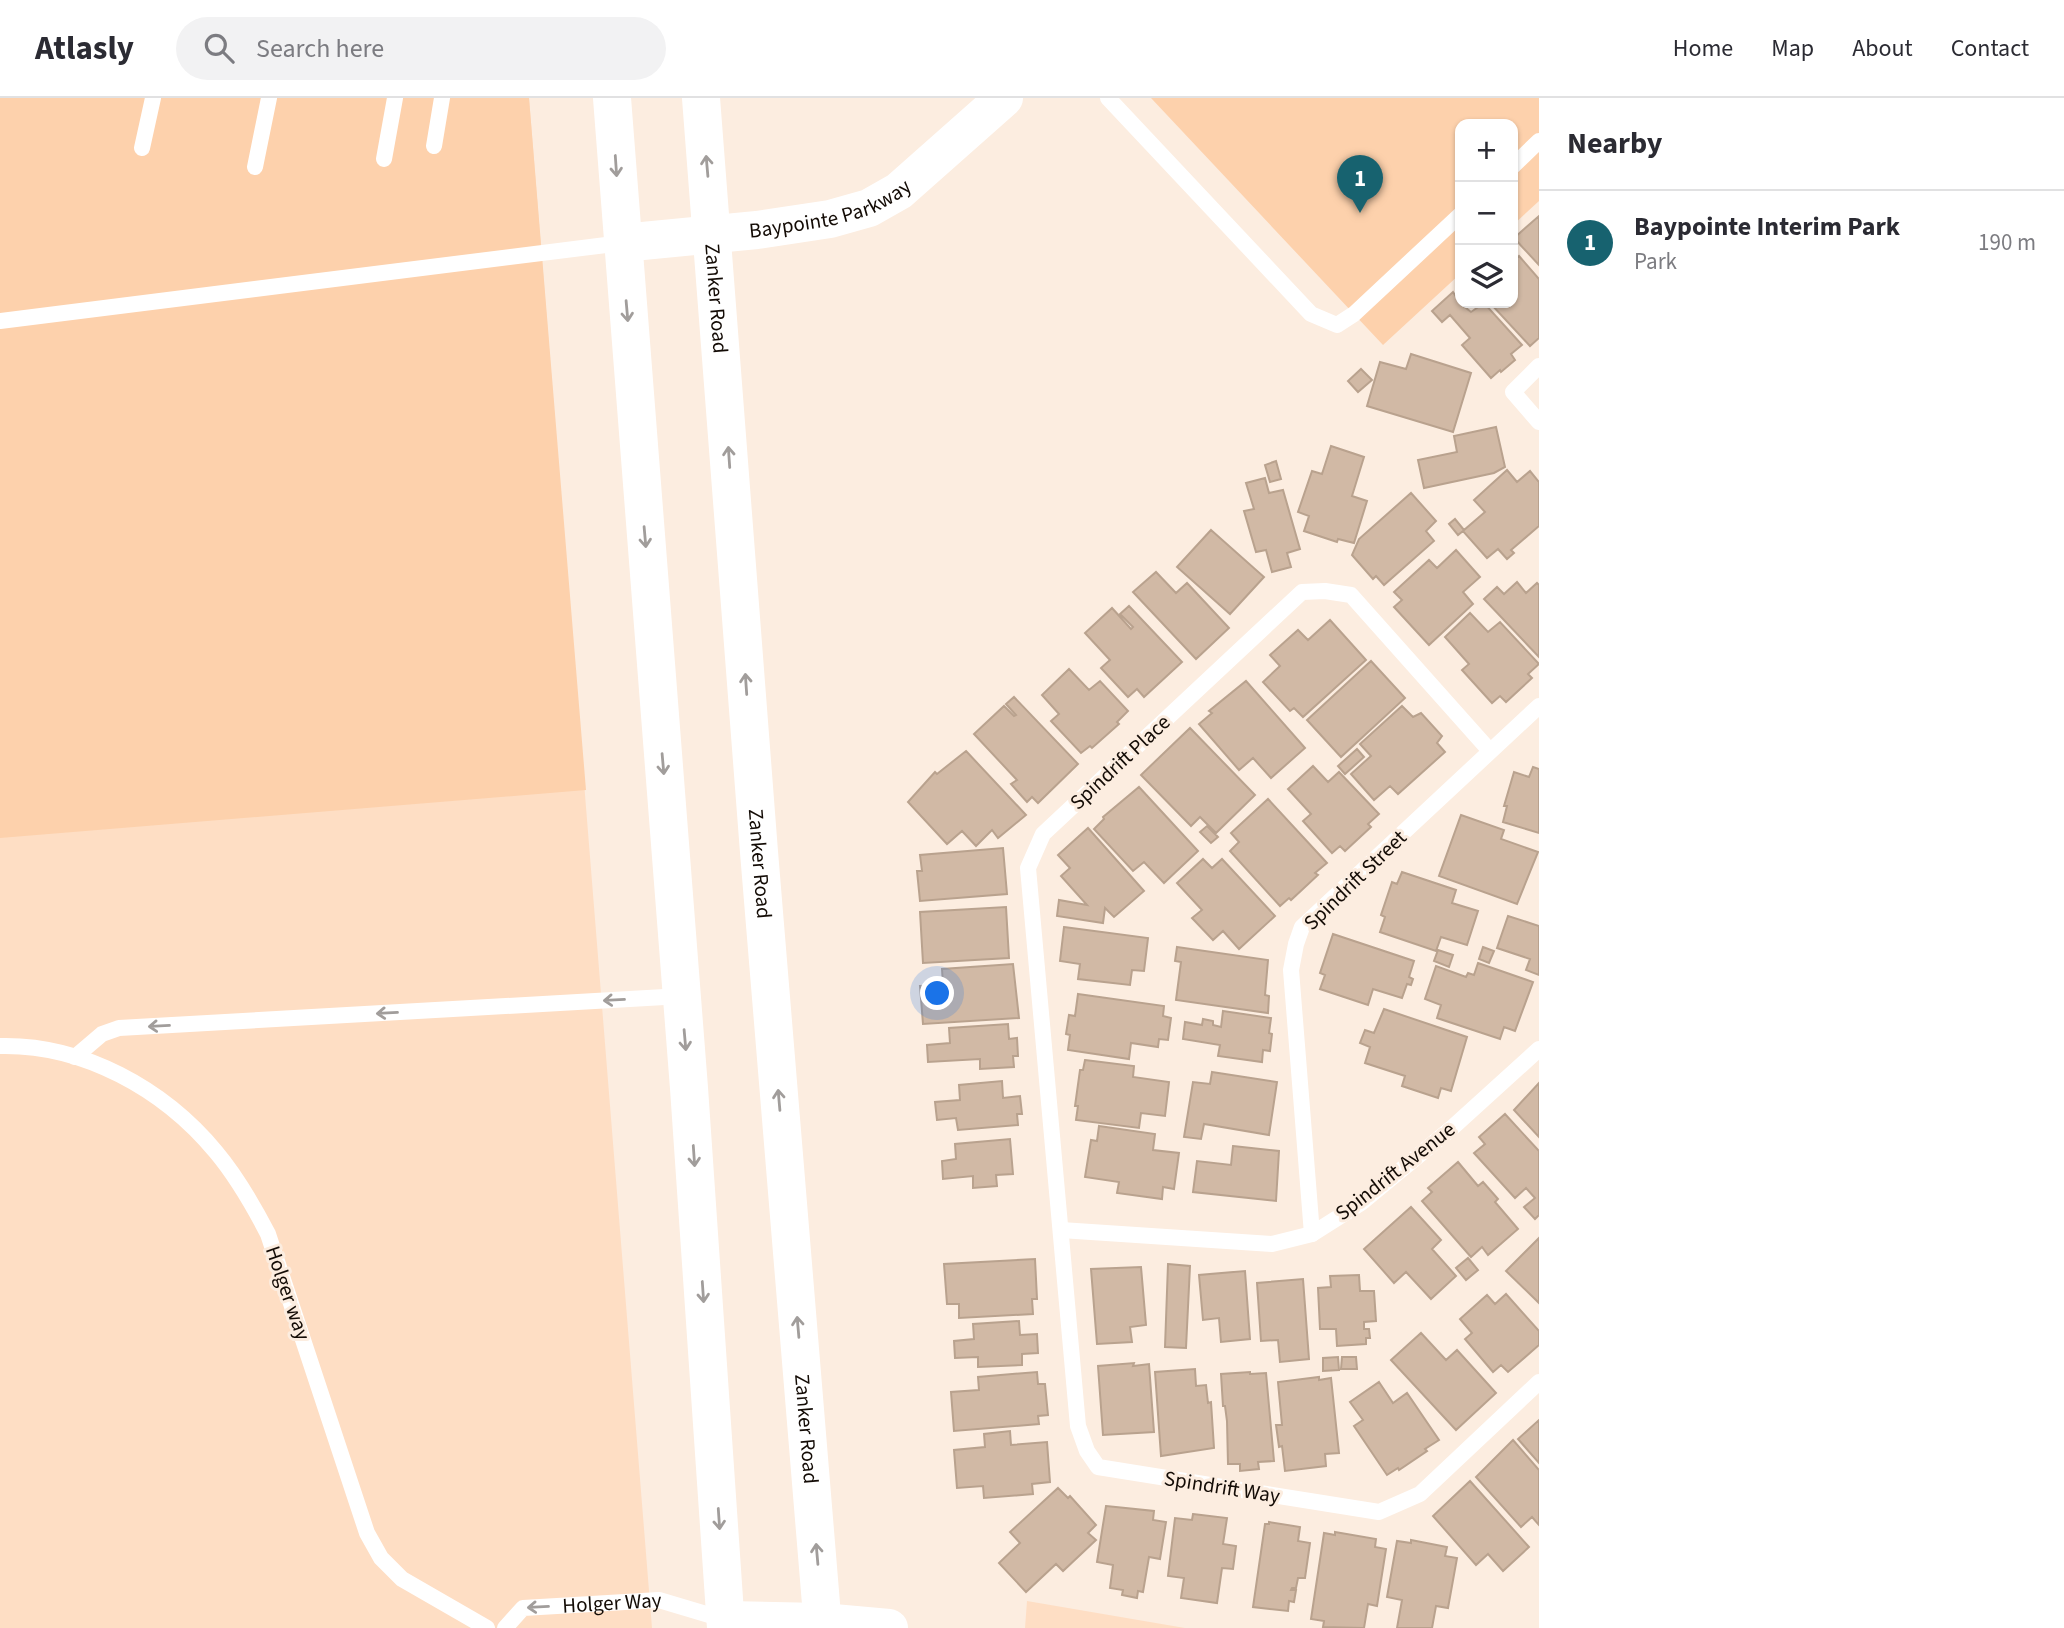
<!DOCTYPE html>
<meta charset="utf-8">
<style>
:root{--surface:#fff;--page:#f2f2f3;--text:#2b2b33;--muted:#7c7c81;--line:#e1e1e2;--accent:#17626f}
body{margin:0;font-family:"Source Sans 3",sans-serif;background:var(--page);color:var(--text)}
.controls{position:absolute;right:21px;top:21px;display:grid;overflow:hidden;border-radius:14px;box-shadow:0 2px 5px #0004}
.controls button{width:63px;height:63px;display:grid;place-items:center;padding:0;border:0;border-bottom:2px solid var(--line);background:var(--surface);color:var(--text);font:35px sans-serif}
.you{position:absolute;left:938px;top:896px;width:24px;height:24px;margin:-18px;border:5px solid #fff;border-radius:50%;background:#1a73e8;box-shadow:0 0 0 10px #1a73e833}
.badge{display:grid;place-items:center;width:46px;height:46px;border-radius:50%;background:var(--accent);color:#fff;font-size:23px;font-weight:700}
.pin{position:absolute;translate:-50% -58px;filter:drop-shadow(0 2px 4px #0008)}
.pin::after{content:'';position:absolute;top:37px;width:24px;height:21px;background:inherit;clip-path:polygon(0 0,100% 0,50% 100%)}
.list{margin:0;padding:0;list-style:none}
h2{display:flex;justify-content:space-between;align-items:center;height:91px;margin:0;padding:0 28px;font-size:30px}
h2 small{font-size:23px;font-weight:400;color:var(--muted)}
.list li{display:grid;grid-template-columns:46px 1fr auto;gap:21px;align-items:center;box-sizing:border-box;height:105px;padding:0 28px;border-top:2px solid var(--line)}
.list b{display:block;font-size:26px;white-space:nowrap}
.list p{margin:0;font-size:23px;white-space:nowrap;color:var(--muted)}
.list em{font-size:23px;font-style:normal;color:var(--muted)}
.icon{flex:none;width:38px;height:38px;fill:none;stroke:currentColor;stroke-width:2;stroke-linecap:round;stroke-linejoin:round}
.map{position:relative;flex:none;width:1539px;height:1530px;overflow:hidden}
header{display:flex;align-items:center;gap:42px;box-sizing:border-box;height:98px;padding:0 35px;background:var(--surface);border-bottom:2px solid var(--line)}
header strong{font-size:33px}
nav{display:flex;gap:38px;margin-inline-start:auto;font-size:24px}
.search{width:490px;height:63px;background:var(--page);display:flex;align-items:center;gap:18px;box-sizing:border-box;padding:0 24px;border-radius:38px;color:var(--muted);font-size:26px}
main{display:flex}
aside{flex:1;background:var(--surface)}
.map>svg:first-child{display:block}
.built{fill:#fedec4}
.green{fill:#fdd1ac}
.building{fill:#d1b9a5;stroke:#b9a28e;stroke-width:2}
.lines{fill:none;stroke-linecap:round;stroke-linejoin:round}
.lane{stroke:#fff;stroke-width:16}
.secondary{stroke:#fff;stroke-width:38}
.primary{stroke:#fff;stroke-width:38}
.oneway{stroke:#a19d9b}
.labels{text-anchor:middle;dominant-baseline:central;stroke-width:6;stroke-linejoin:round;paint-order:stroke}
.street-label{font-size:21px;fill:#130b05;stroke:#fcede0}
</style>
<header>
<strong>Atlasly</strong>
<div class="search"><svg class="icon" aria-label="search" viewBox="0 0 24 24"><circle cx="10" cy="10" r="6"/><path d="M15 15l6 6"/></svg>Search here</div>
<nav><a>Home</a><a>Map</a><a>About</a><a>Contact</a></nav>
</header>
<main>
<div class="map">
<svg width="1539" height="1530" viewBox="0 0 1539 1530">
<rect width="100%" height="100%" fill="#fcede0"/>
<path class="built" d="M0 0H529L652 1530H0Z
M1027 1503 1185 1530H1025Z"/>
<path class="green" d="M0 0H529L586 692 0 740Z
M1151 0H1539V103L1513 127V26H1460V176L1383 247Z"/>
<path class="building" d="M1539 118V167L1514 140Z
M1519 158 1539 181V240L1530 248 1490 205H1513V164Z
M1453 194 1460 205 1471 214 1484 205 1522 247 1511 256 1515 262 1501 274 1500 272 1491 280 1462 247 1470 240 1450 217 1442 224 1432 213Z
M1411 256 1471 275 1453 334 1367 308 1380 264 1406 271Z
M1361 271 1372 282 1358 294 1348 283Z
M1496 329 1505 369 1494 375 1424 390 1418 362 1457 354 1454 338Z
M1331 348 1364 359 1352 398 1367 403 1354 445 1338 441 1337 444 1304 433 1309 418 1298 414 1312 373 1322 376Z
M1276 363 1281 381 1270 384 1265 367Z
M1507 372 1517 384 1530 373 1539 384V428L1511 452 1514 455 1507 461 1498 451 1487 460 1463 433 1458 437 1449 426 1455 421 1464 432 1485 414 1474 402Z
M1265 380 1269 395 1283 392 1300 451 1287 455 1291 469 1272 474 1266 452 1256 454 1244 413 1254 411 1246 385Z
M1411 395 1436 423 1426 433 1434 443 1384 487 1376 478 1373 481 1352 457 1359 441Z
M1211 432 1264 479 1230 516 1177 469Z
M1456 452 1480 479 1463 494 1473 506 1429 547 1394 509 1402 502 1394 494 1429 462 1437 470Z
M1156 474 1176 495 1187 485 1229 530 1196 561 1133 494Z
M1517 484 1526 495 1537 485 1539 487V559L1484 501 1497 489 1504 496Z
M1129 508 1182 564 1144 599 1137 591 1128 599 1101 570 1110 562 1085 535 1112 510 1131 531 1133 529 1120 516Z
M1470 515 1488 534 1500 524 1539 566 1528 576 1532 580 1506 604 1500 598 1492 605 1462 572 1469 566 1445 539Z
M1330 522 1366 562 1303 619 1294 610 1290 613 1263 584 1280 568 1270 557 1298 532 1308 542Z
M1371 563 1405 600 1341 659 1307 622Z
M1069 571 1089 592 1100 583 1128 613 1117 624 1119 626 1092 650 1090 648 1081 655 1051 623 1059 616 1042 597Z
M1246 583 1305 650 1271 680 1253 660 1239 672 1199 626 1212 615 1209 613Z
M1014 599 1078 666 1038 705 1032 699 1027 704 1011 686 1017 682 974 636 1004 608 1014 618 1016 617 1006 606Z
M1402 608 1413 619 1421 615 1442 638 1437 645 1445 654 1398 696 1390 688 1374 702 1351 676 1371 658 1360 646Z
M1190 630 1255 697 1216 735 1200 719 1191 728 1141 677Z
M1357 651 1364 659 1345 676 1338 668Z
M966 653 1026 717 998 740 992 732 976 748 962 733 947 746 908 704 935 674 937 676Z
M1313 668 1328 684 1339 674 1379 716 1368 726 1371 729 1345 753 1340 748 1332 755 1303 723 1311 716 1288 691Z
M1533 669 1539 671V735L1503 724 1507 708H1504L1514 674 1529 679Z
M1139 689 1198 753 1164 785 1144 764 1133 773 1094 731 1104 721 1103 719Z
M1268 701 1327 765 1315 775 1318 777 1291 802 1289 800 1280 808 1230 753 1239 744 1231 735Z
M1461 717 1504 732 1501 741 1538 754 1517 806 1439 778Z
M1207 728 1218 739 1211 745 1200 734Z
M1088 730 1144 793 1114 819 1105 810 1103 825 1057 818 1059 802 1087 807 1061 778 1070 770 1058 757Z
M1003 750 1007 796 920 803 917 773H922L920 757Z
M1203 761 1212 770 1222 761 1275 818 1239 851 1223 833 1213 842 1192 820 1202 812 1177 785Z
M1402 774 1456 792 1452 805 1478 813 1467 847 1441 839 1436 853 1380 834 1385 819 1381 817 1392 784 1397 786Z
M1006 809 1009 860 923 865 920 814Z
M1508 818 1539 828V877L1526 872 1530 861 1497 850Z
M1064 829 1148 840 1144 873 1132 872 1130 887 1078 881 1080 866 1060 863Z
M1333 836 1414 863 1409 879 1413 881 1411 887 1407 886 1402 900 1373 891 1368 907 1320 891 1325 877 1320 875Z
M1177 849 1268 862 1265 897 1269 898 1268 915 1176 902 1181 864 1175 863Z
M1483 849 1494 853 1489 865 1479 861Z
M1438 852 1453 857 1449 869 1434 863Z
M1478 865 1533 884 1515 933 1504 929 1500 941 1437 920 1441 907 1425 901 1436 868 1466 879 1468 875 1474 877Z
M1013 866 1019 920 923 926 920 888 943 887 942 871Z
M1078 896 1164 908 1163 918 1171 920 1168 942 1159 941 1158 949 1131 945 1129 961 1068 952 1070 937 1066 936 1069 917 1075 918Z
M1384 911 1467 939 1451 993 1441 990 1438 1000 1402 988 1405 978 1365 965 1370 949 1360 945 1365 932 1374 935Z
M1223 913 1271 920 1269 935 1272 936 1270 953 1263 952 1262 964 1218 958 1220 947 1183 941 1185 924 1202 927 1203 921 1213 923V927L1221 929Z
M1008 926 1009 941 1017 940 1018 958H1013L1014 969 980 971V961L928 964 927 947 950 945 949 930Z
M1085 962 1134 968 1133 979 1169 984 1165 1018 1141 1015 1139 1030 1076 1022 1078 1008H1075L1080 972H1083Z
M1212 974 1277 984 1269 1037 1204 1026 1201 1041 1184 1039 1193 984 1210 986Z
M1002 983 1003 1000 1020 998 1022 1016H1017L1018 1027 958 1032 956 1020 937 1022 935 1004 960 1002 959 987Z
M1539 985V1039L1514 1012Z
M1505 1016 1539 1053V1117L1535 1121 1524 1109 1535 1100 1526 1090 1515 1100 1474 1055 1485 1046 1479 1039Z
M1099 1028 1155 1036 1153 1052 1179 1055 1174 1091 1163 1089 1162 1101 1117 1095 1119 1084 1085 1079 1091 1042 1097 1043Z
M1010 1041 1013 1076 996 1077 997 1088 973 1090V1078L943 1081 942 1063 956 1061 955 1046Z
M1233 1048 1279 1053 1276 1103 1193 1094 1197 1063 1231 1067Z
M1458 1064 1478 1088 1483 1084 1498 1101 1495 1104 1518 1131 1488 1157 1482 1149 1471 1159 1422 1103 1432 1094 1428 1090Z
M1411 1109 1441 1142 1432 1151 1456 1178 1431 1201 1406 1174 1394 1185 1364 1151Z
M1539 1140V1205L1506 1173Z
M1468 1160 1478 1172 1466 1182 1456 1170Z
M1035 1161 1037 1201H1032L1033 1216 959 1220V1206H947L944 1166Z
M1168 1166 1190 1168 1186 1250 1165 1249Z
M1141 1169 1146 1227 1130 1229 1132 1244 1097 1246 1091 1171Z
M1245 1173 1250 1241 1221 1244 1219 1220 1203 1222 1199 1177Z
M1359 1177 1360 1193H1374L1376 1223 1364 1224V1231H1369L1370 1240H1366V1246L1337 1248 1336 1231H1320L1318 1190 1331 1189 1330 1178Z
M1303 1181 1309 1261 1280 1264 1278 1242 1261 1243 1257 1185Z
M1506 1196 1539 1233V1247L1508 1274 1501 1267 1493 1274 1465 1241 1472 1235 1460 1221 1487 1197 1495 1206Z
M1019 1223 1020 1237 1037 1236 1038 1255 1022 1256V1267L978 1269V1259L955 1260 954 1243 974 1241 973 1226Z
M1421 1235 1446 1262 1457 1252 1496 1295 1456 1332 1391 1262Z
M1338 1259 1339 1272 1323 1273V1260Z
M1342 1259H1356L1357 1271H1341Z
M1134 1265 1133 1268 1149 1266 1154 1334 1103 1337 1098 1268Z
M1195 1271 1196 1288 1206 1287 1208 1305 1211 1304 1214 1350 1161 1358 1155 1274Z
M1037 1274 1038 1286H1045L1048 1317 1038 1318 1039 1326 954 1333 951 1294 979 1292 978 1279Z
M1250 1274V1276L1266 1275 1274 1363 1258 1364 1259 1371 1240 1373V1366H1228L1227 1323 1225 1308H1223L1221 1276Z
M1319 1279V1282L1331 1280 1339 1355 1325 1356 1326 1368 1285 1373 1282 1348 1279 1349 1276 1327H1282L1278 1284Z
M1379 1284 1393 1305 1407 1295 1439 1342 1425 1351 1427 1353 1399 1372 1398 1370 1387 1377 1354 1328 1363 1322 1350 1304Z
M1539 1322V1365L1518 1341Z
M1010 1333 1011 1347 1047 1344 1050 1384 1032 1386 1033 1396 984 1400 983 1388 957 1390 954 1352 985 1349 984 1336Z
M1513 1342 1539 1372V1427L1532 1419 1521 1429 1476 1379Z
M1470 1383 1529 1449 1503 1473 1488 1456 1476 1467 1433 1418Z
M1058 1390 1068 1400 1070 1398 1096 1427 1088 1435 1096 1442 1063 1473 1056 1466 1026 1494 999 1465 1020 1445 1010 1434Z
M1106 1408 1154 1413 1153 1422 1166 1424 1160 1461 1149 1459 1143 1494 1138 1493 1137 1500 1122 1497 1123 1492 1110 1490 1113 1467 1097 1464Z
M1193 1416 1227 1420 1223 1446 1236 1448 1233 1471 1222 1470 1217 1505 1181 1500 1184 1480 1168 1478 1175 1420 1192 1422Z
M1269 1424 1300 1429 1298 1443 1310 1445 1305 1480H1298L1296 1490H1292L1291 1492H1296L1294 1504 1289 1503 1288 1513 1253 1509 1265 1426H1269Z
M1335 1434 1376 1441 1375 1449 1386 1451 1377 1508 1368 1506 1364 1530 1323 1529 1324 1523 1311 1521 1324 1435 1335 1437Z
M1411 1442 1447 1449 1445 1458 1457 1460 1448 1510 1436 1508 1432 1530H1397L1402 1502 1387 1499 1397 1443 1411 1445Z"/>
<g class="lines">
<g class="lane">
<path d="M1108 0 1311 216 1337 227 1354 216 1460 117"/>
<path d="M434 48 442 0"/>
<path d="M142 50 153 0"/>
<path d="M384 61 395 0"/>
<path d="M1513 68 1539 43"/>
<path d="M255 69 269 0"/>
<path d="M0 223 622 145"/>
<path d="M1539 268 1513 294 1539 324"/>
<path d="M1490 653 1351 497 1325 493 1302 494 1043 736 1028 770 1078 1328 1087 1353 1098 1369 1379 1414 1420 1396 1539 1284"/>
<path d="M0 948C83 946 164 991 216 1054 237 1079 253 1107 268 1136L367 1435 381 1460 402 1481 487 1530"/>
<path d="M75 959 102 936 119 930 682 898"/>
<path d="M1061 1132 1272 1146 1312 1136 1361 1105 1453 1029 1539 951"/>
<path d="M1312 1136 1291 872 1296 846 1302 829 1539 608"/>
<path id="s1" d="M505 1530 523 1510 659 1502 726 1522"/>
</g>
<g class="secondary">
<path id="s2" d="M622 145 757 132 830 121 869 110 899 93 1004 0"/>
<path d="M726 1522 822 1524 889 1530"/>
</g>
<g class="primary">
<path d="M612 0 689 990 726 1530"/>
<path id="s3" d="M701 0 759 754 823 1530"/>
</g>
</g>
<defs><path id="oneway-shaft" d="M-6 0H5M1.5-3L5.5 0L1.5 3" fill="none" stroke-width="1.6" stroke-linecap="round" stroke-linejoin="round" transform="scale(1.75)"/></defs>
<g class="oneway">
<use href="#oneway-shaft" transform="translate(616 68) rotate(86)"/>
<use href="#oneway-shaft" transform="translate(707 68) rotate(-95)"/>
<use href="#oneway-shaft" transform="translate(627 213) rotate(85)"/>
<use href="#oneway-shaft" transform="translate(729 359) rotate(-94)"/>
<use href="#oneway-shaft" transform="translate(645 439) rotate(85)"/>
<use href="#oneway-shaft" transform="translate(746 586) rotate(-94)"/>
<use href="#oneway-shaft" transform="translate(663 666) rotate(85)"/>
<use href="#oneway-shaft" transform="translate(614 902) rotate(177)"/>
<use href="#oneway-shaft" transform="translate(387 915) rotate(177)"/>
<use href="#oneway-shaft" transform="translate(159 928) rotate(177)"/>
<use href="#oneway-shaft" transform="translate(685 942) rotate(85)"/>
<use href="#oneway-shaft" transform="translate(779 1002) rotate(-95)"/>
<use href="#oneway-shaft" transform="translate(694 1058) rotate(86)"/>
<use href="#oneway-shaft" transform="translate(703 1194) rotate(86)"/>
<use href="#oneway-shaft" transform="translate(798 1229) rotate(-95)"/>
<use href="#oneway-shaft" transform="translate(719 1421) rotate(86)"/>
<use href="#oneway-shaft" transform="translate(817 1456) rotate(-95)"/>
<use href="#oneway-shaft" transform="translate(538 1509) rotate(177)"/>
</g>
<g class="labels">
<g class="street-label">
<text stroke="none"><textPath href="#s2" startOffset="212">Baypointe Parkway</textPath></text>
<text stroke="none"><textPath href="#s3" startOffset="201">Zanker Road</textPath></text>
<text transform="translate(1120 664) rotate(-43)">Spindrift Place</text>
<text stroke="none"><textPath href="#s3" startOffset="768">Zanker Road</textPath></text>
<text transform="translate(1355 782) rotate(-44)">Spindrift Street</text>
<text transform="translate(1395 1073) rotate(-38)">Spindrift Avenue</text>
<text transform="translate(288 1195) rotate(71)">Holger way</text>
<text stroke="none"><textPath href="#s3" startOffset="1335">Zanker Road</textPath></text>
<text transform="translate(1222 1389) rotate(9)">Spindrift Way</text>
<text stroke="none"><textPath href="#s1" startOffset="116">Holger Way</textPath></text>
</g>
</g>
</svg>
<div class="controls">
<button>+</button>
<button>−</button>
<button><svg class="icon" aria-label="layers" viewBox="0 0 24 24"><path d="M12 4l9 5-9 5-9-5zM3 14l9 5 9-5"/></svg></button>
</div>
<div class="you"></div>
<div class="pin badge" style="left:1360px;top:115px">1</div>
</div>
<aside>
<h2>Nearby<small></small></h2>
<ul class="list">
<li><span class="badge">1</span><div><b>Baypointe Interim Park</b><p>Park</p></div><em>190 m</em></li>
</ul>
</aside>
</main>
